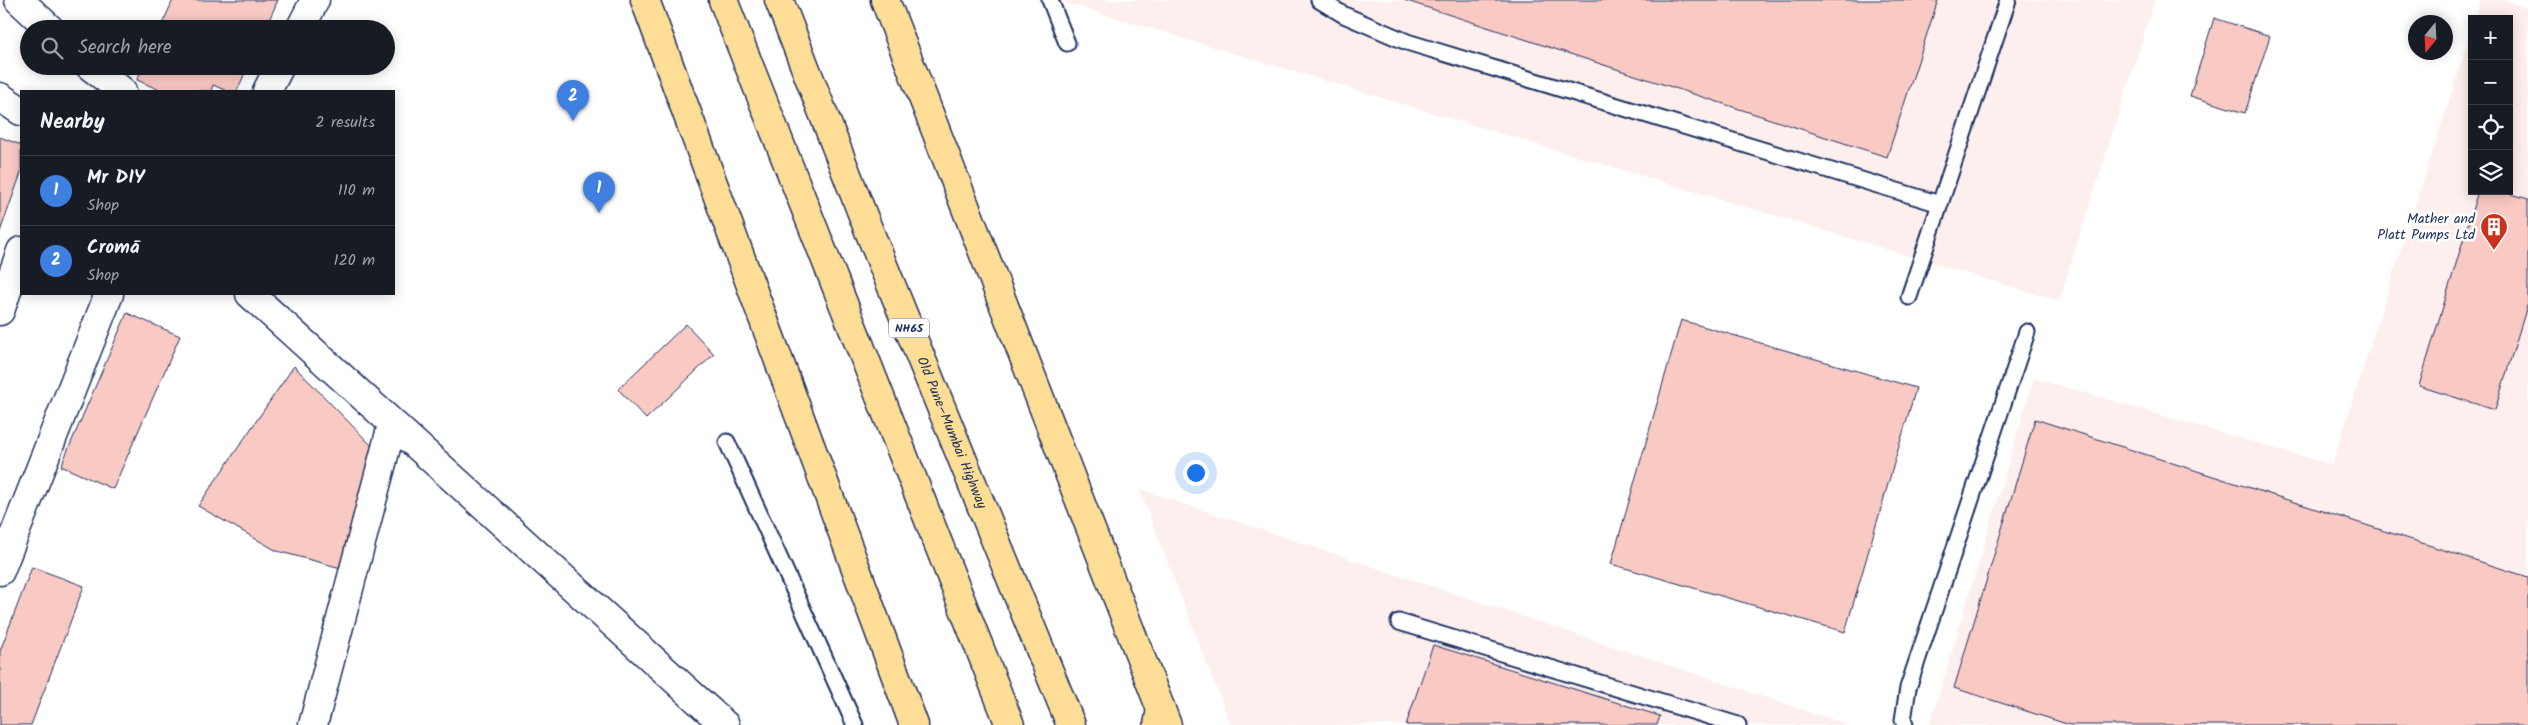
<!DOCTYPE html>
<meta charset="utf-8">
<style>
:root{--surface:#171b24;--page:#242831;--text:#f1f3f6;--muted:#9ea1a6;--line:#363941;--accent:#0f766e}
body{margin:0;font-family:Kalam,sans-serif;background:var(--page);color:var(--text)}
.controls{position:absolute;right:15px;top:15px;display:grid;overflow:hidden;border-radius:0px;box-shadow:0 2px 12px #0003}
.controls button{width:45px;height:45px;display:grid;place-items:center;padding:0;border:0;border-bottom:1px solid var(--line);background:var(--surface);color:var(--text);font:25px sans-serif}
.compass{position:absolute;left:2408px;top:15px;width:45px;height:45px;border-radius:50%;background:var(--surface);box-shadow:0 2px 12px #0003;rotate:198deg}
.you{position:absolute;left:1195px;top:472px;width:18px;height:18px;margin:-12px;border:4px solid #fff;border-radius:50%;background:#1a73e8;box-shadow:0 0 0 8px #1a73e833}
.badge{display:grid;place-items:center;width:32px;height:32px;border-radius:50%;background:var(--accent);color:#fff;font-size:16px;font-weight:700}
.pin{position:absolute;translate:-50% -41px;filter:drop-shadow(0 1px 2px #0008)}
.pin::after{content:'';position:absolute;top:26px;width:18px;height:15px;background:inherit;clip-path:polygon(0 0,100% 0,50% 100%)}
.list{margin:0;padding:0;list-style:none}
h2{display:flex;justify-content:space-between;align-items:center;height:65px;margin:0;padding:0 20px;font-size:21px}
h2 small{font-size:16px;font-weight:400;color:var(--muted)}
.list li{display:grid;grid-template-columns:32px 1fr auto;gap:15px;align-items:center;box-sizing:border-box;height:70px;padding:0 20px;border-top:1px solid var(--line)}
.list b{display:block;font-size:19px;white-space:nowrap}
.list p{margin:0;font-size:16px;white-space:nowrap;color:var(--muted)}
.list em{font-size:16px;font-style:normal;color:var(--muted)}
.icon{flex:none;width:28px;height:28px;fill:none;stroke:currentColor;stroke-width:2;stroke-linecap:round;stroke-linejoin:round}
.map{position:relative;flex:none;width:2528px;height:725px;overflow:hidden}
.search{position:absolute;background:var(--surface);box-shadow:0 2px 12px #0003;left:20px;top:20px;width:375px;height:55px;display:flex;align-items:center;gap:12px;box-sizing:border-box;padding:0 18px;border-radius:28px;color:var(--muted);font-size:19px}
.panel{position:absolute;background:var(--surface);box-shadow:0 2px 12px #0003;left:20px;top:90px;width:375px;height:205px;border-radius:0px}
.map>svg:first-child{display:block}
.built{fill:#fdefed}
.building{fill:#f9c9c4;stroke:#1b2f5e}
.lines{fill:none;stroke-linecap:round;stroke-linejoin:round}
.service-casing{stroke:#1b2f5e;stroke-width:19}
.minor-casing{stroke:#1b2f5e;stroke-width:31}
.primary-casing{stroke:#1b2f5e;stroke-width:31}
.trunk-casing{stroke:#1b2f5e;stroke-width:31}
.service{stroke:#fff;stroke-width:15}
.minor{stroke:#fff;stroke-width:28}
.primary{stroke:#fedd96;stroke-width:28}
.trunk{stroke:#fedd96;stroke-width:28}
.labels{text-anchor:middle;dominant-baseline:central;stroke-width:5;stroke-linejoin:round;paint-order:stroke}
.shield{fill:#fff;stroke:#5f6d8e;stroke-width:1}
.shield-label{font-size:12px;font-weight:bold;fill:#1b2f5e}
.poi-label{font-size:14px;fill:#1b2f5e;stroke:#fff;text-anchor:end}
.street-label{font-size:14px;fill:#1b2f5e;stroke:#fff}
</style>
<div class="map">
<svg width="2528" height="725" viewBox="0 0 2528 725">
<rect width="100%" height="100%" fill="#fff"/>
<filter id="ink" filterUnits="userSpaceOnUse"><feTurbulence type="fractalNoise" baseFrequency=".02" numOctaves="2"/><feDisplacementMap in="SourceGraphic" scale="10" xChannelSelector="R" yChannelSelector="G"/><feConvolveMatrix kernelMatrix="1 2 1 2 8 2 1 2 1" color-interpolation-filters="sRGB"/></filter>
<g filter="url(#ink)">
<path class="built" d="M1056 0H2155L2059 301Z
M2481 0H2504L2528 9V725H1930L2034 378 2332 465 2472 29V191H2509V19H2475Z
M1139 489 1849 725H1231Z"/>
<path class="building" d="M173 0H278L265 29H160Z
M1404 0H1938L1887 157Z
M2214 18 2270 36 2245 113 2190 96Z
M143 66H248L237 91H227L213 85 211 91H162L137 80Z
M0 137 21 145V173L0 232Z
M2478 191H2502L2528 199V303L2495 410 2419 386Z
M127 313 180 336 113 489 61 466Z
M1681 320 1916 388 1845 632 1611 564Z
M686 324 714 354 646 419 618 389Z
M294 366 373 447 341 568 277 551 198 506Z
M2035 419 2528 577V725H2070L1954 688Z
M32 567 84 586 31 725H0V651Z
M1433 645 1660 716 1657 725H1406Z"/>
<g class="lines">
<defs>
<path id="service" d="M1050 0 1067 43
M1319 0 1344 15 1407 42 1940 204
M1909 297 2008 0
M727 442 855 725
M1399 622 1738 725
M1905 725 1903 720 1908 688 2027 332"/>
<path id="minor" d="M19 0 50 29
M300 29 315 0
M90 66 122 91
M267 91 280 66
M0 97 21 111
M250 294 725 725
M0 311 21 251
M0 571 109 294
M313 725 392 425"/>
<path id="primary" d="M645 0 914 725
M885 0 1167 725"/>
<g id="trunk">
<path d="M723 0 1010 725"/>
<path id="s1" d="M779 0 867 226 1071 725"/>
<path d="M1158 725 1161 709"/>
</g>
</defs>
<use href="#service" class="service-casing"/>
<use href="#minor" class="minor-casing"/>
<use href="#primary" class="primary-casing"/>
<use href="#trunk" class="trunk-casing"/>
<use href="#service" class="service"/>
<use href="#minor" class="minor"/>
<use href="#primary" class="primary"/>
<use href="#trunk" class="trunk"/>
</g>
</g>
<defs>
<symbol id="building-pin" viewBox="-11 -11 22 30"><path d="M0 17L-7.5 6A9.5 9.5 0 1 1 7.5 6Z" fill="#c8321e" stroke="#fff"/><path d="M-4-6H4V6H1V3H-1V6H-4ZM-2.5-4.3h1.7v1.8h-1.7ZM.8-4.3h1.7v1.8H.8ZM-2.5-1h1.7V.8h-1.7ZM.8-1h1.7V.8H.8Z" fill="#fff"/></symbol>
</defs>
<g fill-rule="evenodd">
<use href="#building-pin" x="2478" y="211" width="32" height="43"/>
</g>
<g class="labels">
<rect class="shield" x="889" y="318.5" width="40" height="19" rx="4"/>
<g class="shield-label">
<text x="909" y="328">NH65</text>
</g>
<g class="poi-label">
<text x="2475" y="219">Mather and<tspan x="2475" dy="16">Platt Pumps Ltd</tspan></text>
</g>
<g class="street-label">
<text stroke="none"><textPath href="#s1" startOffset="466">Old Pune–Mumbai Highway</textPath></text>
</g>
</g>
</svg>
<div class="controls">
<button>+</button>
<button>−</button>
<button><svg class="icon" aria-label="locate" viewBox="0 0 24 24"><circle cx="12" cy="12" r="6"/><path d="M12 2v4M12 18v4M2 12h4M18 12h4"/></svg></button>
<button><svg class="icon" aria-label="layers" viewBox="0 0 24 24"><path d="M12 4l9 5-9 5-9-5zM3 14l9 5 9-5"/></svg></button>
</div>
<svg class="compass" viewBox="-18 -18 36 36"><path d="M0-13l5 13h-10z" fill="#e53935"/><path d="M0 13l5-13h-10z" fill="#9ea1a6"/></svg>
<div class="you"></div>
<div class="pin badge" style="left:599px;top:213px;background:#3f7fe0">1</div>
<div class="pin badge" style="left:573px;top:121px;background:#3f7fe0">2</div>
<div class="search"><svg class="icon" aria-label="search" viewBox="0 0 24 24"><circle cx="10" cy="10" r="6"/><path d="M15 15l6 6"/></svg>Search here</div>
<section class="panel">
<h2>Nearby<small>2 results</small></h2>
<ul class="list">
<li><span class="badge" style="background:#3f7fe0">1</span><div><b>Mr DIY</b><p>Shop</p></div><em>110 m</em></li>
<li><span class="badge" style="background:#3f7fe0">2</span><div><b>Cromā</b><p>Shop</p></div><em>120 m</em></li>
</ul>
</section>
</div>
